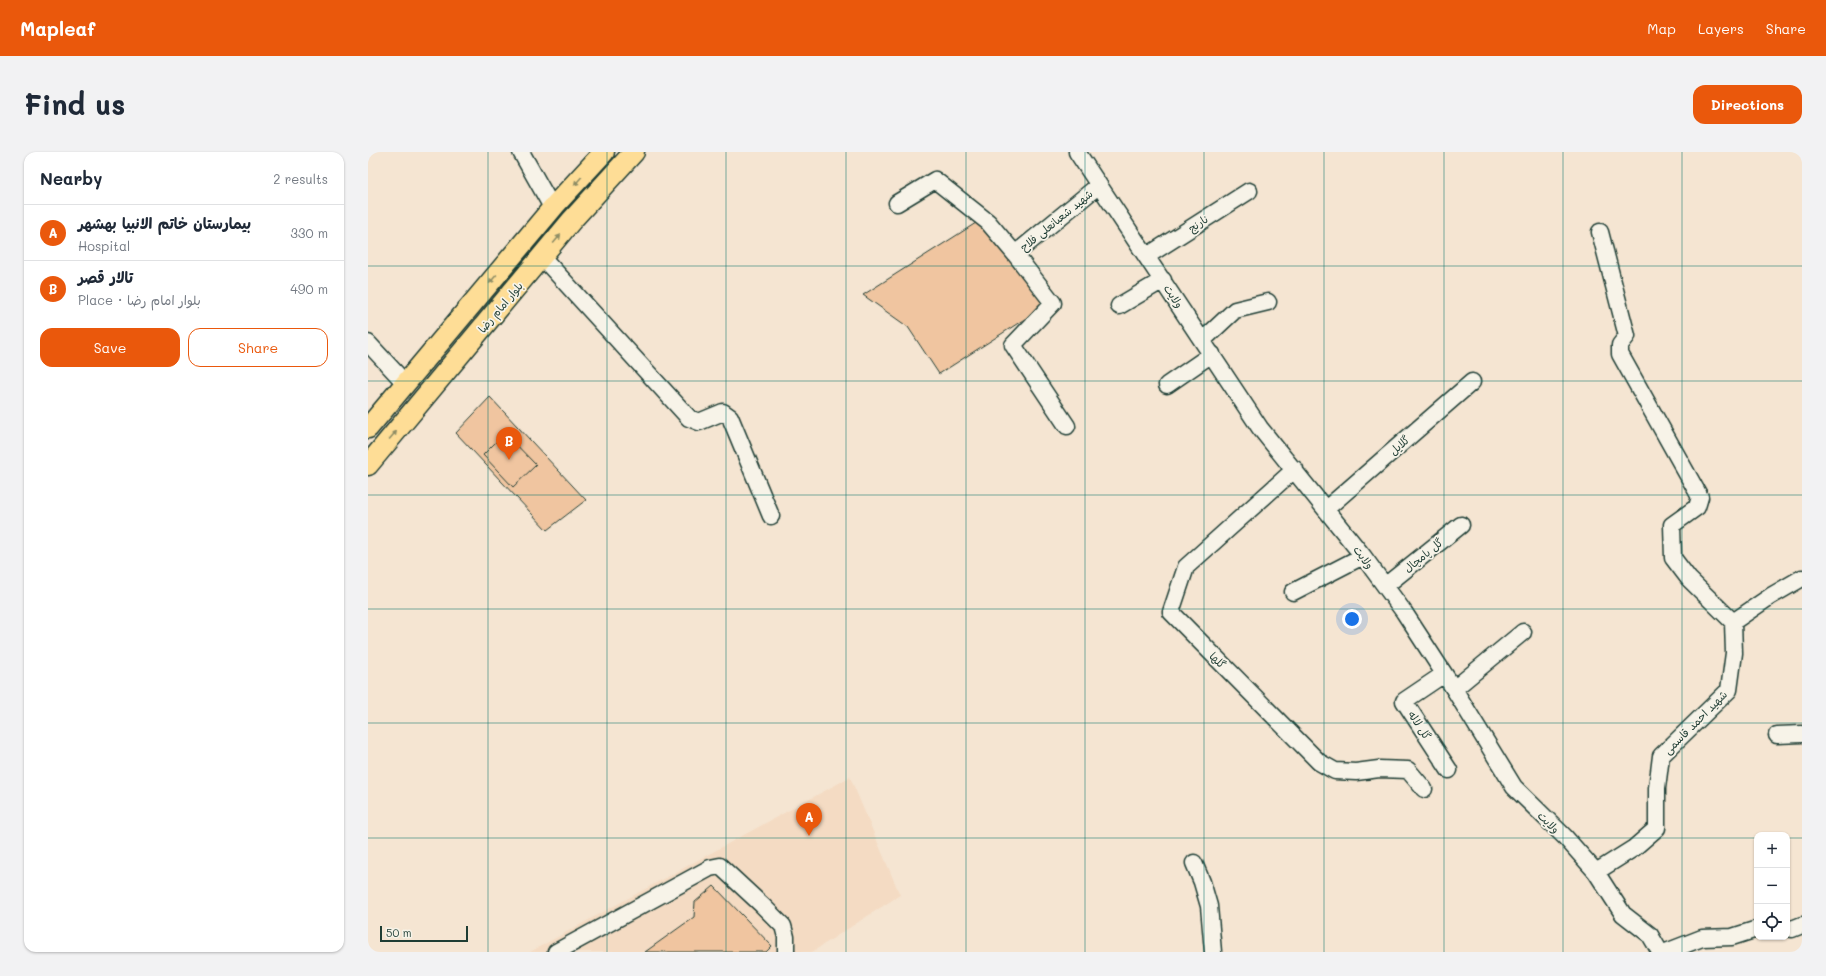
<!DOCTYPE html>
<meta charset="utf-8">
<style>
:root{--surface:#fff;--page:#f2f2f3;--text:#1f2937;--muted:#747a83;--line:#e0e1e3;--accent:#ea580c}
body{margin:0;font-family:Mali,"Playpen Sans Arabic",sans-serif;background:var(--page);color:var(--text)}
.controls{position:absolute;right:12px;bottom:12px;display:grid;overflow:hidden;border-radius:8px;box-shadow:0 1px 3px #0004}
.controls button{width:36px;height:36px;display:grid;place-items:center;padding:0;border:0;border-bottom:1px solid var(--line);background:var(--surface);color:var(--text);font:20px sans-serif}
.scale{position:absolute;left:12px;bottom:10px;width:88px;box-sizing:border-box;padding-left:4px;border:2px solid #1f3d34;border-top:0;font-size:11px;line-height:14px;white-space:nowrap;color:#1f3d34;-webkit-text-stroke:3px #f7f3e8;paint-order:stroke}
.you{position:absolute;left:984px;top:467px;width:14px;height:14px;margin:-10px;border:3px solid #fff;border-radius:50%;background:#1a73e8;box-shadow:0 0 0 6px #1a73e833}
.badge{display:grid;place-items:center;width:26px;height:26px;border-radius:50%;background:var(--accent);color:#fff;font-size:13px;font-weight:700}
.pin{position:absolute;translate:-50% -33px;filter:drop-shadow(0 1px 2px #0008)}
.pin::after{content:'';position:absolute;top:21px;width:14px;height:12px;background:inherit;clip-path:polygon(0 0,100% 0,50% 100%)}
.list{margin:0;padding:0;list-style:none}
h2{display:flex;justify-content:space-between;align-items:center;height:52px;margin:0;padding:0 16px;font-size:17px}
h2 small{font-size:13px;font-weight:400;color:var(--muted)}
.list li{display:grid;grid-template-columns:26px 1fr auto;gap:12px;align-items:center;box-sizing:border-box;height:56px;padding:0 16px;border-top:1px solid var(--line)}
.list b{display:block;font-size:15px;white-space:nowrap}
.list p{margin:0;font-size:13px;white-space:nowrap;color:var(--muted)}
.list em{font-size:13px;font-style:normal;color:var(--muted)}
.actions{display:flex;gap:8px;padding:12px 16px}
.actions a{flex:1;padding:9px 0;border:1px solid var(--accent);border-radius:12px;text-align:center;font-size:14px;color:var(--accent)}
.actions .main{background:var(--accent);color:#fff}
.icon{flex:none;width:22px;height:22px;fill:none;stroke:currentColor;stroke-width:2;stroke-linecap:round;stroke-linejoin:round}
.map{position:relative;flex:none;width:1434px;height:800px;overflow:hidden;border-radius:12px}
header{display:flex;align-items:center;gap:24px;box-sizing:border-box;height:56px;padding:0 20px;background:var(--accent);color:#fff}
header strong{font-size:19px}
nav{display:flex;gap:22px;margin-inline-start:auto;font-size:14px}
.intro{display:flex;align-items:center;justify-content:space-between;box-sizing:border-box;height:96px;padding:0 24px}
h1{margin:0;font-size:28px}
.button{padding:10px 18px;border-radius:12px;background:var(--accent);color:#fff;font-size:14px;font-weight:700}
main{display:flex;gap:24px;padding:0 24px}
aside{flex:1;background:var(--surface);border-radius:12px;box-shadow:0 1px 3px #0004}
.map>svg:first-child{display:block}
.built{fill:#f4dbc3}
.building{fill:#f0c5a0;stroke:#1f3d34}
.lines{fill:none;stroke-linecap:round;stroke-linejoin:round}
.minor-casing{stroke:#1f3d34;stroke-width:19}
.major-casing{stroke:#1f3d34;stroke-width:23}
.minor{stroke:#f7f3e8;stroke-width:16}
.major{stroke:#fedd96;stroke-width:20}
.oneway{fill:#8e8d65}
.grid{fill:none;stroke:#0f766e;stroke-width:1;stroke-opacity:0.55}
.labels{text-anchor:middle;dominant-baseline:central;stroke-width:3.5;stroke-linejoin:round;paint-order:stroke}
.street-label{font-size:11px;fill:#1f3d34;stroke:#f7f3e8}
</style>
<header>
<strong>Mapleaf</strong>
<nav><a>Map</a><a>Layers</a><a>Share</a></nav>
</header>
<div class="intro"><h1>Find us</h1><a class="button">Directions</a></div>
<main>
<aside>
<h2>Nearby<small>2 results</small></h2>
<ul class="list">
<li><span class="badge">A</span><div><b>بیمارستان خاتم الانبیا بهشهر</b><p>Hospital</p></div><em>330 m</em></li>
<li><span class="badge">B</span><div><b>تالار قصر</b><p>Place · بلوار امام رضا</p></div><em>490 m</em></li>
</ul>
<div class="actions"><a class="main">Save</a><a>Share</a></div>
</aside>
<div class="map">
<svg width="1434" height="800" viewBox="0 0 1434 800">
<rect width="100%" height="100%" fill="#f5e5d2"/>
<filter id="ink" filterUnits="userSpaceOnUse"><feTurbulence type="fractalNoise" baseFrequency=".025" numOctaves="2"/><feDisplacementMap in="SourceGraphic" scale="8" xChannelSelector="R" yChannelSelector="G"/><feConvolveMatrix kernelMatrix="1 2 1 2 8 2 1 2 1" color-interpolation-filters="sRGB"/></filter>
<g filter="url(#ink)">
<path class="built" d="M482 625 532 743 444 800H162Z"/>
<path class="building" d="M611 69 680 152 571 222 540 175 495 143Z
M122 245 218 348 179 378 88 281Z
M137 281 168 313 145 335 115 303Z
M346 734 404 794 398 800H277L326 765 327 750Z"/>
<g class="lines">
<defs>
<path id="minor" d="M153 0 185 57
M709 0 892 276 995 404 1036 460 1086 537 1146 635 1197 685 1228 720 1255 762 1282 783 1292 800
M529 51 567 28 620 70 647 102
M1232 80 1259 184 1252 193V202L1332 345 1329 355 1304 373 1305 406 1321 427 1365 470
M779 104 881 39
M174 105 321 266 331 270 355 260 362 265 403 364
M751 154 795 128
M835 188 867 158 900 150
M0 191 37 231
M799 233 844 202
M699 274 645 193 685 151 647 102 731 33
M927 317 818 415 803 460 951 610 967 619 988 620 1011 617 1040 618 1056 637
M958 357 1104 230
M1017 434 1093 373
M925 440 995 404
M1076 522 1036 549 1081 618
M1086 537 1155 480
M1409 583 1434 582
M826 711 834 730 841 754 845 800
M1228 720 1266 696 1289 676V636L1293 604 1361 538 1366 501 1365 470 1403 444 1434 426
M1419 776 1424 777 1434 773
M188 800 342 716 352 714 394 753 415 774 418 785V800
M1298 800 1334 786 1364 785 1389 777"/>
<path id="major" d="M0 276 187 53 236 0
M0 313 204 68 266 0"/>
</defs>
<use href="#minor" class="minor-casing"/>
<use href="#major" class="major-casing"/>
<use href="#minor" class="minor"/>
<use href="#major" class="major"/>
</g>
<defs><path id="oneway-solid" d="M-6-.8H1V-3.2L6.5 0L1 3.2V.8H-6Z"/></defs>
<g class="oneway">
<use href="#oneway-solid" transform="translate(210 29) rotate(132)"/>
<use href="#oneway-solid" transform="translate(189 87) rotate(-50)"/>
<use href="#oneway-solid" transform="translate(125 127) rotate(130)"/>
<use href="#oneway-solid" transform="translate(25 283) rotate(-50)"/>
</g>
</g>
<path class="grid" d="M120 0V800M239 0V800M358 0V800M478 0V800M598 0V800M717 0V800M836 0V800M956 0V800M1076 0V800M1195 0V800M1314 0V800M0 114H1434M0 229H1434M0 343H1434M0 457H1434M0 571H1434M0 686H1389M1419 686H1434"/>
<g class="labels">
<g class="street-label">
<text transform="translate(688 68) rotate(-39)">شهید شعبانعلی فلاح</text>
<text transform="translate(830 71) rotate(-33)">نارنج</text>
<text transform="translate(806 144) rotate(56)">ولایت</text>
<text transform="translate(132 155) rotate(-50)">بلوار امام رضا</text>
<text transform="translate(1031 293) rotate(-41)">گلایل</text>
<text transform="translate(1055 403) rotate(-39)">گل پامچال</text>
<text transform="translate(996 405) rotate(53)">ولایت</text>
<text transform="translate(850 508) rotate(45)">گلها</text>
<text transform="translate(1327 570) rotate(-45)">شهید احمد قاسمی</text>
<text transform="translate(1052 573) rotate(57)">گل لاله</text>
<text transform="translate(1181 670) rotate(44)">ولایت</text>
</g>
</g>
</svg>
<div class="controls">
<button>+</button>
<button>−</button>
<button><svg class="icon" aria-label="locate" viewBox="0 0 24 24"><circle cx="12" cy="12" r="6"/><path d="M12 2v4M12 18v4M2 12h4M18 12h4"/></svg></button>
</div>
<div class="scale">50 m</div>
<div class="you"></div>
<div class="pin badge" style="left:441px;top:684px">A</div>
<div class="pin badge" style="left:141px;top:308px">B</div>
</div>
</main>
